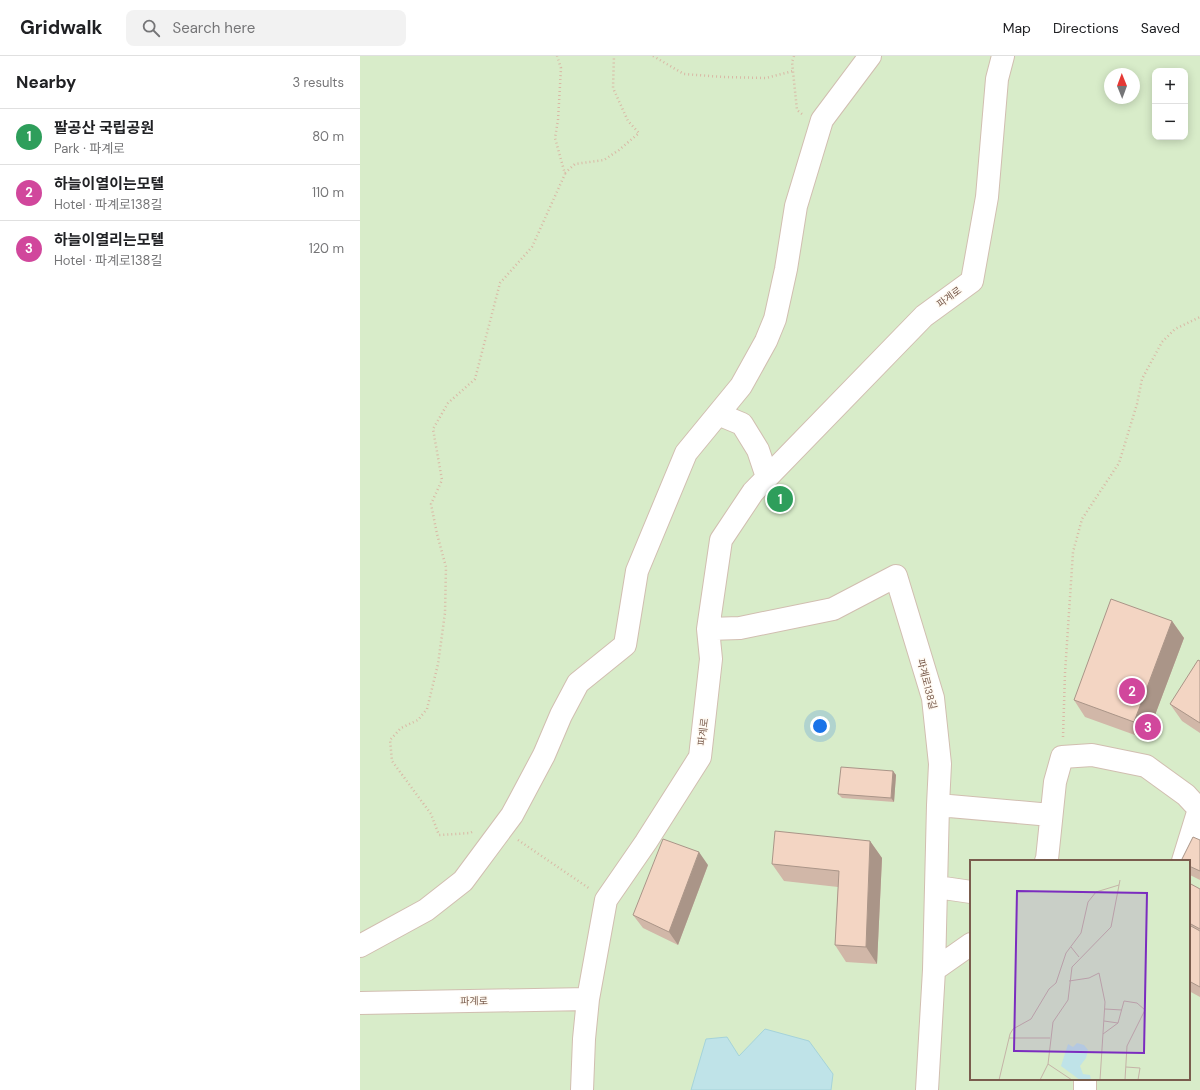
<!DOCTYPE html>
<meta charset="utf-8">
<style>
:root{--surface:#fff;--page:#f2f2f2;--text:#202124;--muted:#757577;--line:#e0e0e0;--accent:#0b8043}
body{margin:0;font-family:"DM Sans","Noto Sans KR",sans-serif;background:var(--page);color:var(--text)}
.controls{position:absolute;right:12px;top:12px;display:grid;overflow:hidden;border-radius:8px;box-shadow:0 2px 10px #0003}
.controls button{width:36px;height:36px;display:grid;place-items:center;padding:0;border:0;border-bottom:1px solid var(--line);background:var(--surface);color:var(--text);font:20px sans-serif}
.compass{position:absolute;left:744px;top:12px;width:36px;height:36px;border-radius:50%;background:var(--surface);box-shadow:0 2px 10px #0003;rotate:359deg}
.you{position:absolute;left:460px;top:670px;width:14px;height:14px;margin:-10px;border:3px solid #fff;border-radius:50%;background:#1a73e8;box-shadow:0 0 0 6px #1a73e833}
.badge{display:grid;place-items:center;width:26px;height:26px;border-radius:50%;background:var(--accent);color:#fff;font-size:13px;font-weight:700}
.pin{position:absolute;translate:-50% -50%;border:2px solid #fff;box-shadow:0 1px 4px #0006}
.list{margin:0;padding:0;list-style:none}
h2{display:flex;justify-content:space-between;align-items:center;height:52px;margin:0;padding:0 16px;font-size:17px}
h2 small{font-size:13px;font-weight:400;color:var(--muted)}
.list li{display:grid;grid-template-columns:26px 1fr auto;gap:12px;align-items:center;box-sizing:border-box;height:56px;padding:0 16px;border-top:1px solid var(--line)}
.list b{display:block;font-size:15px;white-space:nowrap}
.list p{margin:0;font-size:13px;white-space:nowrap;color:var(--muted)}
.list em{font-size:13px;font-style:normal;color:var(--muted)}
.icon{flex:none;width:22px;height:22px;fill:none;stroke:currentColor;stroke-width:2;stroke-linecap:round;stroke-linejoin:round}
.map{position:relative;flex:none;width:840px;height:1034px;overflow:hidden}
header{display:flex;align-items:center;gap:24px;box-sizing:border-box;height:56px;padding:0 20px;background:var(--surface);border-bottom:1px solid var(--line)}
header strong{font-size:19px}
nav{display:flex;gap:22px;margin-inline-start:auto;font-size:14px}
.search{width:280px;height:36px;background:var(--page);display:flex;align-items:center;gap:10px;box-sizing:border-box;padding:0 14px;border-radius:8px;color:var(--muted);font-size:15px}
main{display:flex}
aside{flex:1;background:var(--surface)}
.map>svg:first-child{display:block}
.green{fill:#d8ecc9;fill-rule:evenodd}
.water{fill:#bfe3e8;stroke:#a5d3da}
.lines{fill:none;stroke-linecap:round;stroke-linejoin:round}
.minor-casing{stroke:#d1beb0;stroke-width:24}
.path{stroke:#d9b8a5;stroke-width:2.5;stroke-dasharray:1 3;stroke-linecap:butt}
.minor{stroke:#fff;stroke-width:22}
.wall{fill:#d1b7a8}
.shaded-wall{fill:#aa9588}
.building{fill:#f3d5c3;stroke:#aa9588}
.labels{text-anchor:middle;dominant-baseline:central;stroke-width:3;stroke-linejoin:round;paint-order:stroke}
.street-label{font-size:10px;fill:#7a5c4d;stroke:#fffaf3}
.inset-road{fill:none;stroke:#c5b3a7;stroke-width:1}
.view{fill:#7b2cbf;fill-opacity:0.15;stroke:#7b2cbf;stroke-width:2}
.inset-edge{fill:none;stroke:#7a5c4d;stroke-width:2}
</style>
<header>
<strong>Gridwalk</strong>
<div class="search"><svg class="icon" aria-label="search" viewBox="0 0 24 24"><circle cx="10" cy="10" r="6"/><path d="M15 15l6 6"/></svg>Search here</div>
<nav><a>Map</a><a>Directions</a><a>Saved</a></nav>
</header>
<main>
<aside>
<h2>Nearby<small>3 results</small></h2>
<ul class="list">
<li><span class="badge" style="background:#2e9e5b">1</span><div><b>팔공산 국립공원</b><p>Park · 파계로</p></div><em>80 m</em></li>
<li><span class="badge" style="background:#d1479c">2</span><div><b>하늘이열이는모텔</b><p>Hotel · 파계로138길</p></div><em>110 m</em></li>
<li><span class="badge" style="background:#d1479c">3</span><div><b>하늘이열리는모텔</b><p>Hotel · 파계로138길</p></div><em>120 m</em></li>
</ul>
</aside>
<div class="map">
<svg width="840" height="1034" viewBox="0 0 840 1034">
<rect width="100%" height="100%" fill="#fdf6ec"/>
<path class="green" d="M0 0H840V1034H0ZM795 15H825V81H795ZM750 18H774V42H750ZM611 805H829V1023H611Z"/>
<path class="water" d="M405 973 449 985 473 1018 471 1034H331L346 983 367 981 379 1000Z"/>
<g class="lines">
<defs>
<path id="minor" d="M358 358 382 368 398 394 407 421
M348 573 380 572 473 553 536 520 573 642 580 708 578 749 574 914 567 1034
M578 749 691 759
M686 805 687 803 695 726 702 701 732 699 786 710 826 739 839 753 823 805
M577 831 611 836
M0 890 66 854 103 825 152 759 184 699 201 659 218 627 265 589 277 515 326 397 381 330 406 285 415 263 426 213 436 150 462 64 510 0
M574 914 611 888
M0 947 228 943
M222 1034 224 983 228 943 246 844 286 786 340 701 351 603 348 573 361 484 393 436 564 260 612 225 627 141 637 23 643 0
M725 1034V1023"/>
</defs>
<use href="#minor" class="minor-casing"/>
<path class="path" d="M293 0 324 18 363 21 406 22 433 15
M434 0 432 6 437 54 442 58
M205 117 215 108 244 104 259 94 279 77 268 65 253 32 254 0
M703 681 705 617 713 496 722 463 759 407 777 348 782 323 802 286 815 273 840 261
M112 776 110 777 79 779 71 758 32 705 30 684 41 672 58 664 67 653 78 608 85 557 86 511 77 478 71 448 82 424 73 373 88 347 115 323 140 227 172 191 205 118 195 82 198 64 201 12 197 0
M158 784 230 833"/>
<use href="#minor" class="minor"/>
</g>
<path class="wall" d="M812 565 824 582 786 683 725 661 714 644Z
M840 605V677L822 665 810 648Z
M533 715 536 719 534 746 482 742 478 738Z
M840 784V824L830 819 829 817V805Z
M510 785 522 802 517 908 486 906 475 889 478 831 424 825 412 808Z
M348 809 318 889 283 872 273 859Z
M829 827 840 833V941L829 935Z"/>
<path class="shaded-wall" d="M812 565 824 582 786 683 774 666Z
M533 715 536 719 534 746 531 742Z
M510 785 522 802 517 908 506 891Z
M339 796 348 809 318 889 309 876Z"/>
<path class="building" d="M751 543 812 565 774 666 714 644Z
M838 604 840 605V667L810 648Z
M481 711 533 715 531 742 478 738Z
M415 775 510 785 506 891 475 889 479 815 412 808Z
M833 781 840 784V815L829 810V805H821Z
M303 783 339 796 309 876 273 859Z
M829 827 840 833V873L829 867Z
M829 869 840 875V931L829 925Z"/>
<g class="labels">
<g class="street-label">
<text transform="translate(589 241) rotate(-36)">파계로</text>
<text transform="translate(567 628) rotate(76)">파계로138길</text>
<text transform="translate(343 676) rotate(-83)">파계로</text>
<text transform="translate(114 945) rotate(-1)">파계로</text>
</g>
</g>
<g transform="translate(610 804)">
<rect width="220" height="220" fill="#fdf6ec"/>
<path d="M0 0H220V220H0Z" fill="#d8ecc9"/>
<path d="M107 183 114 185 118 190 116 198 110 206 113 214 120 215 121 220H110L91 206 98 184 103 187Z" fill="#bfe3e8"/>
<path class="inset-road" d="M101 87 109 97M99 121 119 118 129 113 135 142 130 220M135 149 152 150M134 161 148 163M133 174 148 163 154 141 167 143 175 150 157 186 155 220M39 178H80M78 204 102 220M156 207 170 208 168 220M29 220 40 174 43 169 61 159 79 129 86 123 96 93 111 73 118 42 126 32 149 25M70 220 78 204 83 162 98 140 102 107 141 67 150 20"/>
<path class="view" d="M47 31 177 33 174 193 44 191Z"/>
<rect width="220" height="220" class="inset-edge"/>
</g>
</svg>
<div class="controls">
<button>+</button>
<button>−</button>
</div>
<svg class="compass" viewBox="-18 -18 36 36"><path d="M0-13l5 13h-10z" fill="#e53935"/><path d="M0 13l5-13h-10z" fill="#757577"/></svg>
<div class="you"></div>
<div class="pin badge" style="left:420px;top:443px;background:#2e9e5b">1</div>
<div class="pin badge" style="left:772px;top:635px;background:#d1479c">2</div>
<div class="pin badge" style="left:788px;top:671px;background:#d1479c">3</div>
</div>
</main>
